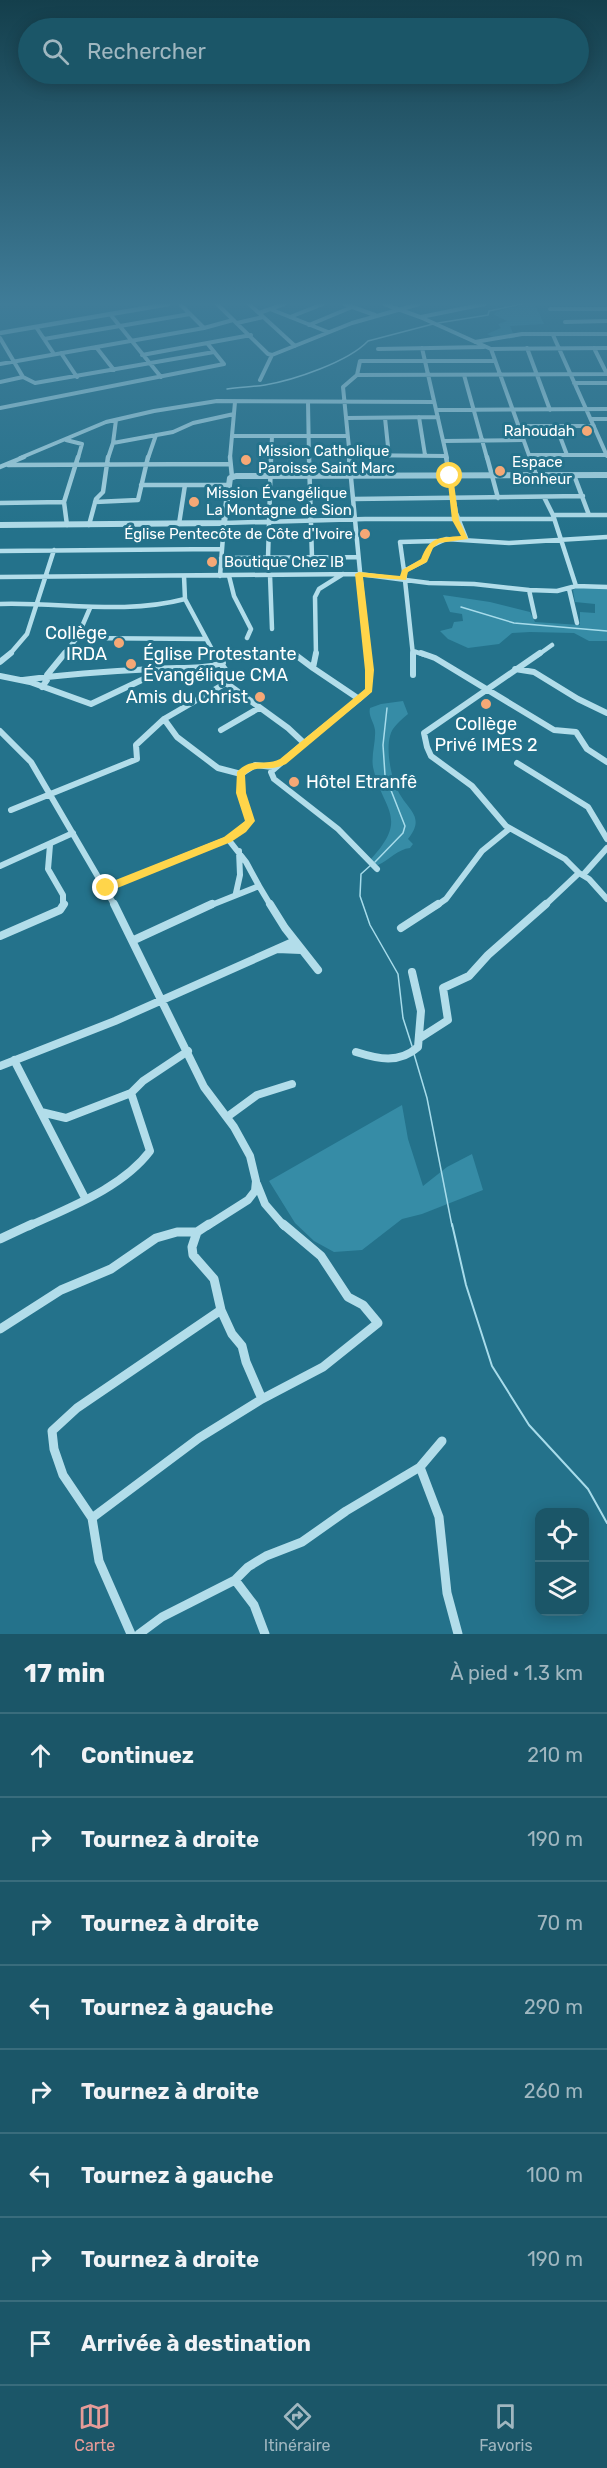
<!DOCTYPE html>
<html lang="fr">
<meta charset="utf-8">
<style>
:root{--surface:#1b5668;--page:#245c6e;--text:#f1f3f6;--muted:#a0b7c0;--line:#396c7c;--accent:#e69b98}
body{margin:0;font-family:Rubik,sans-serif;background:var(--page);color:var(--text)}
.controls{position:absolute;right:18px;bottom:18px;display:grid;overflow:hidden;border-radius:12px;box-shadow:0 3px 15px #0003}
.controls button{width:54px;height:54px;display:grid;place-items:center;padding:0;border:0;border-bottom:2px solid var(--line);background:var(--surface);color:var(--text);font:30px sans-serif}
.stop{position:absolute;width:18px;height:18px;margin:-14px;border:4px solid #ffd54a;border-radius:50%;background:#fff}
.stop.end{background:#ffd54a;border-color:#fff;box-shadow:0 2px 6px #0008}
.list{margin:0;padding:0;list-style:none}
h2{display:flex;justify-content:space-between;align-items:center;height:78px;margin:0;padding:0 24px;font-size:26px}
h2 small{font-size:20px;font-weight:400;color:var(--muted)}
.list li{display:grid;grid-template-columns:39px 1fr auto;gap:18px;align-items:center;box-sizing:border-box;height:84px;padding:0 24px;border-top:2px solid var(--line)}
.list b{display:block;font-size:22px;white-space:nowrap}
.list em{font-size:20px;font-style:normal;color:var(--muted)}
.icon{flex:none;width:33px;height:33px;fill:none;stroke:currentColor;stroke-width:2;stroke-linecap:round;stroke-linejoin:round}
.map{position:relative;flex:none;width:607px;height:1634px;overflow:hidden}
.search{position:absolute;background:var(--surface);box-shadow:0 3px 15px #0003;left:18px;right:18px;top:18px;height:66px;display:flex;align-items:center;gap:15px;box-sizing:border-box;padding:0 21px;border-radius:33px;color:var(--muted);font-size:22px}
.sheet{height:750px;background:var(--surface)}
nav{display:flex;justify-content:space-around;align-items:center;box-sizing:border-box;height:84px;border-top:2px solid var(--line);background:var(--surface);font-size:16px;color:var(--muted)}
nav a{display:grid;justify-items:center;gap:3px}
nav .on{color:var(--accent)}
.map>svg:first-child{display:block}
.green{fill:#368ca6}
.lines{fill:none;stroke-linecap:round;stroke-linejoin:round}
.stream-far1{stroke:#a7dceb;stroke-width:1.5}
.stream{stroke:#a7dceb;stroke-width:2}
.minor-far4{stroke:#b2ddea;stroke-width:4}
.minor-far3{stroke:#b2ddea;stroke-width:4.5}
.minor-far2{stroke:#b2ddea;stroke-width:6}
.minor-far1{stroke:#b2ddea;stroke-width:8}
.minor{stroke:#b2ddea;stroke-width:9}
.tertiary-far1{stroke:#b2ddea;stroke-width:4.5}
.tertiary{stroke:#b2ddea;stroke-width:6}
.route{fill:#ffd54a}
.poi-dot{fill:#f5a876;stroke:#24728b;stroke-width:2}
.labels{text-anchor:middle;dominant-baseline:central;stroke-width:6;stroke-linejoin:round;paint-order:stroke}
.far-poi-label{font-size:15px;fill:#fff;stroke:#24728b;text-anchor:start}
.poi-label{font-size:18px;fill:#fff;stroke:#24728b;text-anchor:end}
</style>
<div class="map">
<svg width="607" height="1634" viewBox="0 0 607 1634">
<rect width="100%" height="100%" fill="#24728b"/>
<path class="green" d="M530 304 536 307 544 324 510 326 515 338 497 339 487 334 501 328 498 324 507 321 493 314 505 309Z
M578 587H607V641H589L574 633 530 632 512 633 499 644 468 648 448 639 440 631 452 628 454 622 463 621 462 614 450 612 443 595 490 602 530 612 535 622 580 625V612L595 613V604L575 602 573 590Z
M403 701 408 714C401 720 392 727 390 736 386 750 391 778 398 791 408 811 426 816 408 839L413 844 410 848C398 849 389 860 378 865L371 863V859C410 817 382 810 373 767 371 755 376 742 375 730 374 722 368 716 370 708L381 704Z
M402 1105 408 1139 423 1186 447 1167 472 1154 483 1190 422 1214 402 1219 362 1250 334 1252 314 1241 295 1223 269 1181Z"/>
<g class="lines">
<path class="stream-far1" d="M438 323 488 315 489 311 522 304
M227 389C239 387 252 387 265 385 294 380 348 362 368 341L433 324
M461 607 514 623 607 631
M375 862 403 833 405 826 385 775 383 745 387 708
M371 865 361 874 360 896 370 925 398 974 403 1018 412 1046
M414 1054 427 1098 452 1226"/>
<path class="stream" d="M452 1224 466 1285 492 1366 529 1425 588 1489 607 1523"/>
<path class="minor-far4" d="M180 304 204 328
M217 304 268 354 272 355
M249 304 295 346
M344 304 375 315
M384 304 420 317 491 349 607 348
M270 309 328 332
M550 309H607
M259 313 284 304
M110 314 161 377
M290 317 323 304
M421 317 485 304
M565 322 607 321
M237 323 263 317
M309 325 352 307
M36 327 54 354
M553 335 607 456
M0 338 23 377 35 383 214 352
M44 339 190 314
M475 342 522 334H607
M96 347 114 370
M422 348 447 458
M527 348 550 410
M594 348 607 374
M378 349 484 347
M491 349 530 458
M61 353 77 377
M142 355 251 335
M0 364 204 328 233 320
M357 375 360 361H495
M464 375 487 458
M260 380 272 355 352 323 419 304
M0 382 23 377
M574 383H607
M308 402 309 458
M0 408 224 364 207 343
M436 410 607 409
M419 417 425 455
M347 418 438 417
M385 418 389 456
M591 419H607
M518 426H594
M556 426 567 455
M232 436H348
M66 440 82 444 78 458
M443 441 522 440
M113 443 173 432 193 423 234 414
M350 455 446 456
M529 455H606
M20 458 106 422 154 411 217 401 434 402
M108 458 113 443 116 420
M148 458 156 435
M230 458 235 402
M271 458 272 436
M350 458 343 387 357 375 607 374"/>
<path class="minor-far3" d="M230 457 232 477
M309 457 312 558
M349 457 368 655
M446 457 456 513 466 538
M487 457 498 498
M530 457 536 475
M8 465 229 464
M0 467 24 457
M574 475 589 515
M141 485H229
M353 499 583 496
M95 502 138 500 148 457
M0 503 64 502
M553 515H607
M179 524 185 485
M67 525 64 502 78 457
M89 525 96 499 103 492 108 457
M0 551 221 549
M221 558 358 557
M268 558 271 457
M404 571 400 542 437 541
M270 575 272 629
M184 576 185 599 215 655
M220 576 224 523 365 519H553
M229 576 234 596 251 629 247 638
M0 577 359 574 429 583 474 584 529 590 557 591 576 586 553 515 544 497
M576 586 607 587
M569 589 577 623
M529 590 535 617
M0 604C62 602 124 615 185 599
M77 638 205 639
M413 651 425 655
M291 652 295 655
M9 655 27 634 54 550
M63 655 77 638 90 608
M316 655 315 597 319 589 343 574
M413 655 404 571 424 561 431 546 446 539 509 543 607 537
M538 655 552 645"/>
<path class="minor-far2" d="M214 653 226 671V683
M293 653 313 668
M413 653V675
M421 653 435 658 554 730 576 732 587 749 607 762
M540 653 424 733 427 747 431 756 472 786 506 826 565 859 579 873 544 906
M0 662 11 653
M515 669 534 672 578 699 607 713
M0 676 30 682 91 704 165 669
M23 680C67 674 110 671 154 669 178 667 200 670 223 663
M226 683 288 728 304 743 273 770 271 772 274 779 338 829 377 869
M42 687 47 680V675L65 653
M359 699 369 690 368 653
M164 719 177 737 218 768 241 774
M221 730 259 708
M0 731 31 762 115 906
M304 743 359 699 313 668 316 653
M517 763 588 807 607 839
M11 810 137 759 136 745 164 719 226 683
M50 845 48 869 63 895V906
M0 866 73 833
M579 873 589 879 607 899
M583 875 607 848
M259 886 246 862 228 839 250 821 241 793V774L255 765 273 767
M106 888 228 839
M236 893 240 875 239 851
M209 906 259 886 271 906
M436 906 446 899 482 851 509 829"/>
<path class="minor-far1" d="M114 904 204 1087 234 1127 250 1156 256 1181 255 1191 248 1200 207 1226
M270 904 285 928 318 970
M401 928 438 904
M0 936 60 910 64 904
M134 940 212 904
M277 949 301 950
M420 1038 448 1020 443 988 469 976 488 955 546 904
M356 1052C378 1059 399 1064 418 1047L421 1011 412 972
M14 1060 85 1198
M0 1066 115 1021 295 941
M41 1112 66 1118 131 1093
M227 1117 257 1095 292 1084
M257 1184 265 1204 284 1226
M29 1226C70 1207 122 1188 150 1151L131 1093 143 1081 188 1051"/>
<path class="minor" d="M209 1224 197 1232 192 1247 193 1255 214 1279 221 1310 232 1334 242 1346 246 1362 262 1399
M0 1239 32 1224
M0 1329 61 1290 111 1269 156 1238 177 1232H197
M420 1467 439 1517 447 1593 458 1634
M92 1518 199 1438 262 1399 323 1367 378 1323 363 1305 348 1297 321 1256 283 1224
M235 1580 254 1605 265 1634
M131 1634 99 1561 92 1518 63 1475 54 1449 52 1431 77 1408 221 1310
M139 1634 162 1617 235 1580 248 1567 266 1556 302 1542 346 1511 420 1467 442 1441"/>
<path class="tertiary-far1" d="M0 333 169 304"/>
<path class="tertiary" d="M0 525 224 523 230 478 236 476 607 475"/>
</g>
<linearGradient id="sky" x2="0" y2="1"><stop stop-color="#143f4c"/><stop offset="0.57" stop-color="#3f7c98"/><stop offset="1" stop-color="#3f7c98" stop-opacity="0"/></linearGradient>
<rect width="607" height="533" fill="url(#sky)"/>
<path class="route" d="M447 474 453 476 459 520 468 539 439 543 433 548 427 562 408 572 406 580 363 577 374 670 372 692 286 764C269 773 257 763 245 775L246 793 255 821 246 832 231 842 110 891H103V885L224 837 245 821 236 793 237 772C252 756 264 767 280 759L365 689V670L355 574 359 572 400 576 402 570 421 559C430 536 438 538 461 536L452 520Z"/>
<g class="poi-dot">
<circle cx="587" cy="431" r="6"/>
<circle cx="246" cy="460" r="6"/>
<circle cx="500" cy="471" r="6"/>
<circle cx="194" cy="502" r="6"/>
<circle cx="365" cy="534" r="6"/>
<circle cx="212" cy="562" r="6"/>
<circle cx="119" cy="643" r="6"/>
<circle cx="131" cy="664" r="6"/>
<circle cx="260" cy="697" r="6"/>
<circle cx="486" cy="704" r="6"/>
<circle cx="294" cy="782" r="6"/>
</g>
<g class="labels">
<g class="far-poi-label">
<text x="575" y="431" text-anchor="end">Rahoudah</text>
<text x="258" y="451">Mission Catholique<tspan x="258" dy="17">Paroisse Saint Marc</tspan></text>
<text x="512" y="462">Espace<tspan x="512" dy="17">Bonheur</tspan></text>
<text x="206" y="493">Mission Évangélique<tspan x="206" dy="17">La Montagne de Sion</tspan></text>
<text x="353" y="534" text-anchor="end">Église Pentecôte de Côte d'Ivoire</text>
<text x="224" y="562">Boutique Chez IB</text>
</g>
<g class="poi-label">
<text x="107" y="633">Collège<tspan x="107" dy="21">IRDA</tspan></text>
<text x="143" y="654" text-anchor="start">Église Protestante<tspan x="143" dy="21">Évangélique CMA</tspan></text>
<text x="248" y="697">Amis du Christ</text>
<text x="486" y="724" text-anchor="middle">Collège<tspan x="486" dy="21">Privé IMES 2</tspan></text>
<text x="306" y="782" text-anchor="start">Hôtel Etranfê</text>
</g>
</g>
</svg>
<div class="controls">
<button><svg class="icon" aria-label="locate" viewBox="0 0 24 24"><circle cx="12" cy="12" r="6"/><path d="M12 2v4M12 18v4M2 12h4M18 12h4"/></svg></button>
<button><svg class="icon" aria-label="layers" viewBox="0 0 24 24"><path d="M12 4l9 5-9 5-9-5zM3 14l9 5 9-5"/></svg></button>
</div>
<div class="stop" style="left:450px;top:476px"></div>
<div class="stop end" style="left:106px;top:888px"></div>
<div class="search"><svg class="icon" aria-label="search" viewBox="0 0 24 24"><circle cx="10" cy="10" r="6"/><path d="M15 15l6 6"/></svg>Rechercher</div>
</div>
<section class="sheet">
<h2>17 min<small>À pied · 1.3 km</small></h2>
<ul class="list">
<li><svg class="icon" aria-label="ahead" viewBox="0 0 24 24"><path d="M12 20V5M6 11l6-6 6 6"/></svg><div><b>Continuez</b></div><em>210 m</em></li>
<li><svg class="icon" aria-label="right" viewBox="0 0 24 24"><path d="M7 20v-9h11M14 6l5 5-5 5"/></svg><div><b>Tournez à droite</b></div><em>190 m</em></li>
<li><svg class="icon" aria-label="right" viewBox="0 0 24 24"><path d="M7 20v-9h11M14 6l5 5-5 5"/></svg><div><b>Tournez à droite</b></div><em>70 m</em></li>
<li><svg class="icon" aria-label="left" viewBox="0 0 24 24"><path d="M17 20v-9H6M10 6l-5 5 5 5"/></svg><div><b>Tournez à gauche</b></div><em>290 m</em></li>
<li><svg class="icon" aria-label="right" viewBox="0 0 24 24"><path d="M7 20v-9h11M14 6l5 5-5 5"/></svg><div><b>Tournez à droite</b></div><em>260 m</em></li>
<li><svg class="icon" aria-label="left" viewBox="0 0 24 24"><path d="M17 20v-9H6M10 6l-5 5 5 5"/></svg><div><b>Tournez à gauche</b></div><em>100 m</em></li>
<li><svg class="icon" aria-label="right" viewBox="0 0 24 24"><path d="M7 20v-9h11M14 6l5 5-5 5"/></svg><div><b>Tournez à droite</b></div><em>190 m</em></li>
<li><svg class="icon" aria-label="arrive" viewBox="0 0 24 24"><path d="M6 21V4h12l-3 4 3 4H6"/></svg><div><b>Arrivée à destination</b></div></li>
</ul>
</section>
<nav>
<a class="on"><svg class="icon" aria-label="map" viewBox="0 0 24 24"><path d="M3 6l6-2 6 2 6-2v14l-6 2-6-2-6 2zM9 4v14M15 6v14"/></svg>Carte</a>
<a><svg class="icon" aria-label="directions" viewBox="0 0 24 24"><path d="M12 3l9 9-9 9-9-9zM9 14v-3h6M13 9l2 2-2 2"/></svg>Itinéraire</a>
<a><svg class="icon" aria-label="saved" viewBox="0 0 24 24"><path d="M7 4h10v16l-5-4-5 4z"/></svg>Favoris</a>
</nav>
